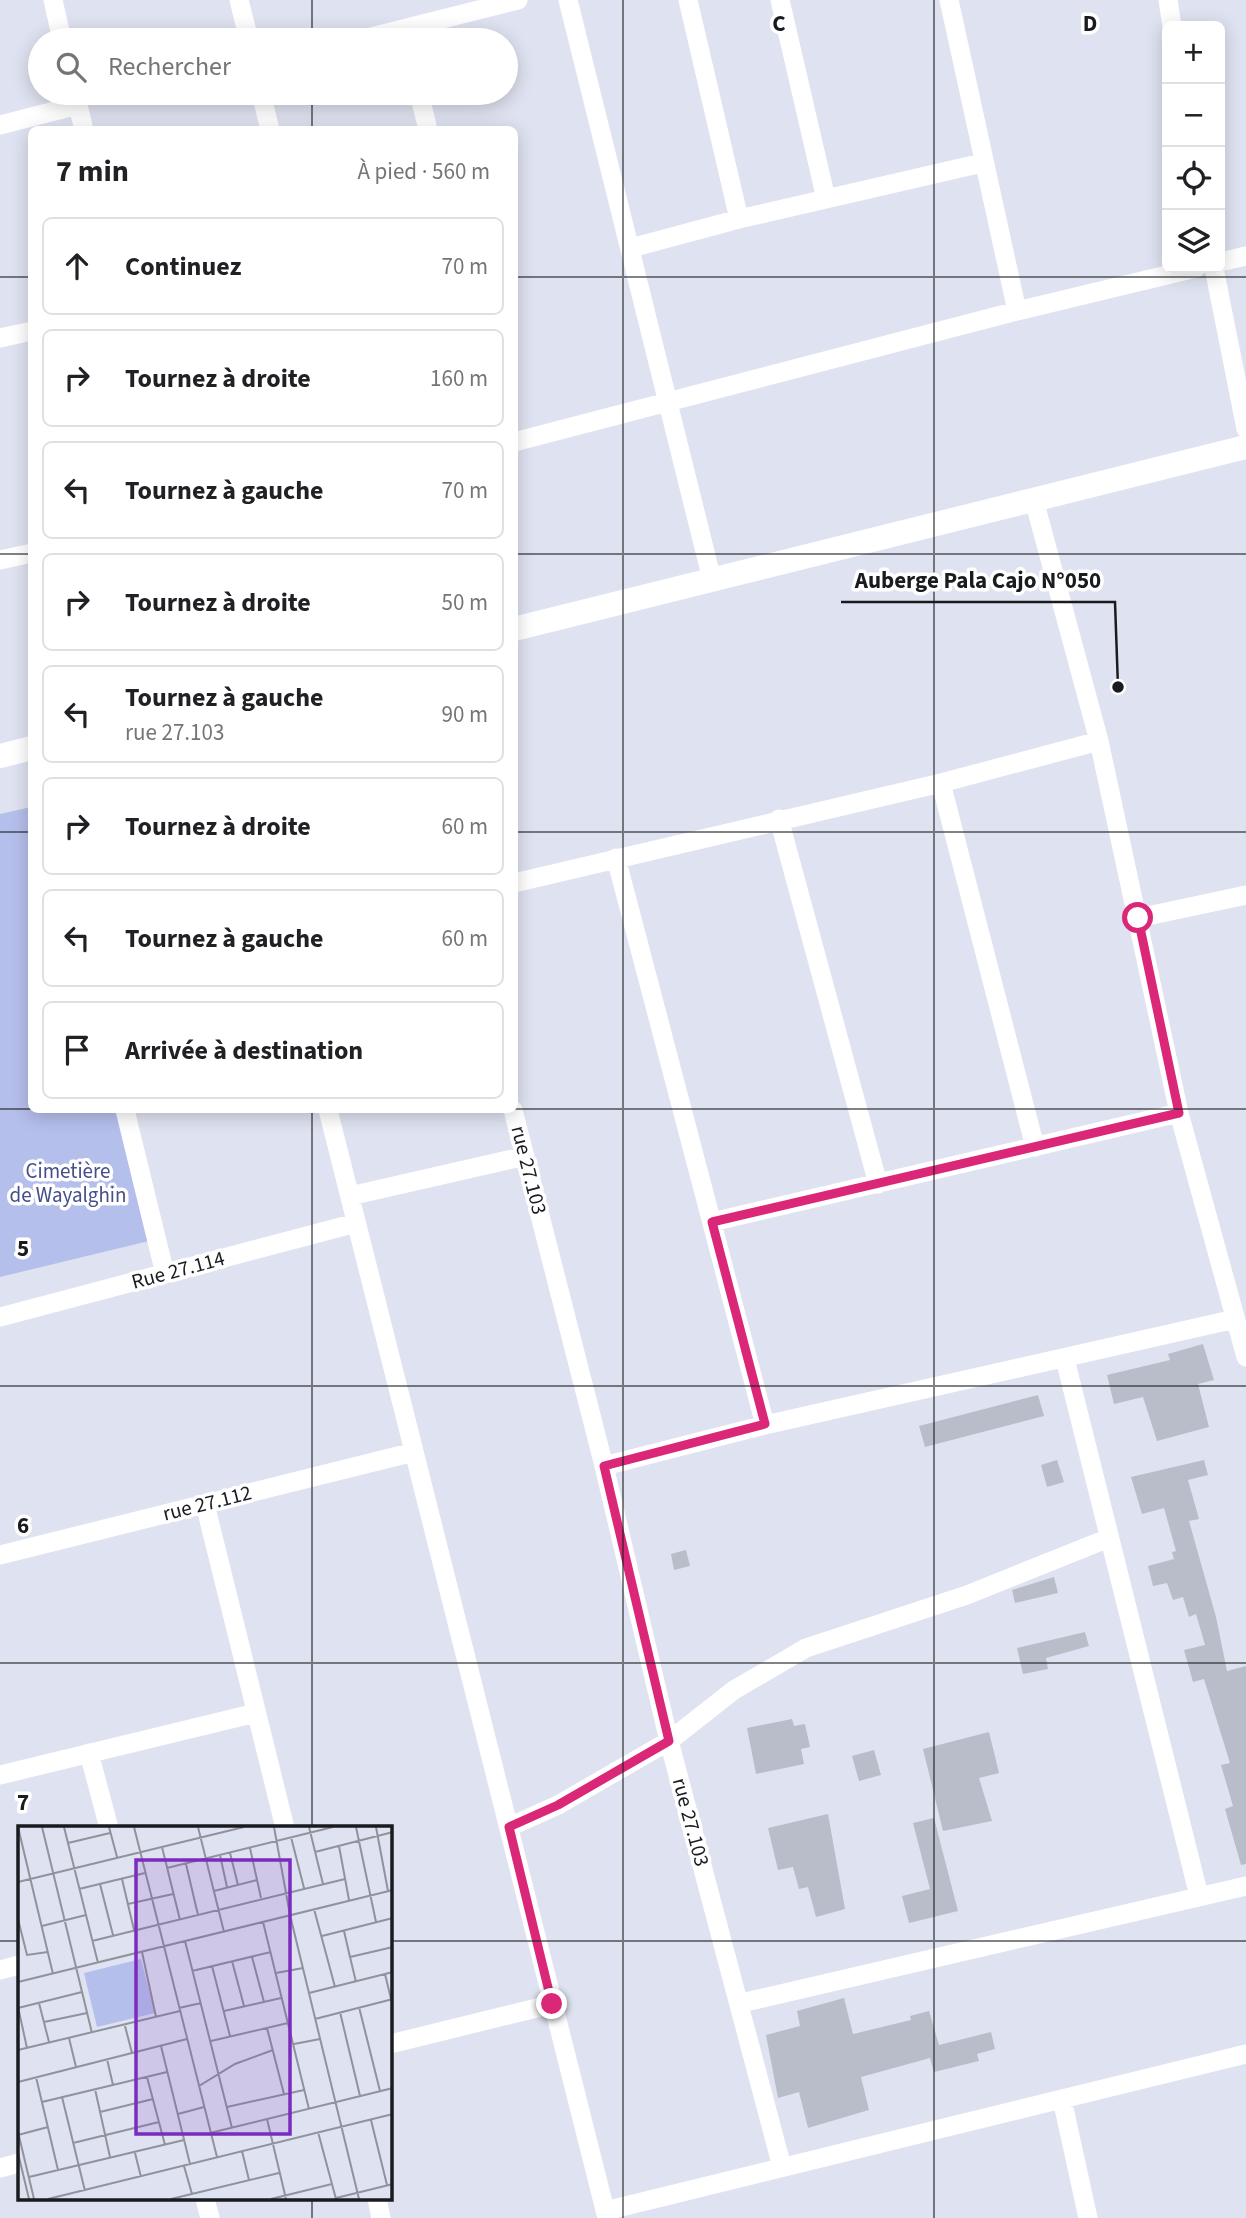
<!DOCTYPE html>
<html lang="fr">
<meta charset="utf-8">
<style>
:root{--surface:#fff;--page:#f6f6f6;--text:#202124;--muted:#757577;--line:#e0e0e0}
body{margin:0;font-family:"Source Sans 3",sans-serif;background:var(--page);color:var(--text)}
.controls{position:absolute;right:21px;top:21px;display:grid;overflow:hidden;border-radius:10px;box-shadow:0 4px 18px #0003}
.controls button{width:63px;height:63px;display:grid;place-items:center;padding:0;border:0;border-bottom:2px solid var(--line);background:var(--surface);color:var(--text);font:35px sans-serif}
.stop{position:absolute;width:21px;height:21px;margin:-16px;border:5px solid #db2777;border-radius:50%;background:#fff}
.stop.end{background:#db2777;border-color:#fff;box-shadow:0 2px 7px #0008}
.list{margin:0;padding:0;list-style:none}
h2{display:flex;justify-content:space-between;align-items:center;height:91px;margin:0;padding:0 28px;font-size:30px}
h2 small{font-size:23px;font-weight:400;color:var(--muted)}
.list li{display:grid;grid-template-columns:46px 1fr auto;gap:21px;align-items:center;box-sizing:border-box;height:98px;margin:0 14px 14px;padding:0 14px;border:2px solid var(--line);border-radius:10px}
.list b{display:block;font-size:26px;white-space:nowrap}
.list p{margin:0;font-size:23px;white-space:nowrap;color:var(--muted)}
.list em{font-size:23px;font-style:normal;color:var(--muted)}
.icon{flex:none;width:38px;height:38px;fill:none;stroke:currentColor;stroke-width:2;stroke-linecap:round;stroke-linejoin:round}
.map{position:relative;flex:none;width:1246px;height:2218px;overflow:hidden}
.search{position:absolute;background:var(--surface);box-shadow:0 4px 18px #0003;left:28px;top:28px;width:490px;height:77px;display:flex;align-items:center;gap:18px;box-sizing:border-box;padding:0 24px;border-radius:38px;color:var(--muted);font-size:26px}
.panel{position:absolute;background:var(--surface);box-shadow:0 4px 18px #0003;left:28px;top:126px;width:490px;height:987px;border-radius:10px}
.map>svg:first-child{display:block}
.green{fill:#b5bfeb}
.building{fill:#b9bdca}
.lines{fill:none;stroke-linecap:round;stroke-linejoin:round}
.minor{stroke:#fff;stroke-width:19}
.tertiary{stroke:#fff;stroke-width:24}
.route{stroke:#db2777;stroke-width:9}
.grid{fill:none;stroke:#191b1f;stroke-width:2;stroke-opacity:0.55}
.labels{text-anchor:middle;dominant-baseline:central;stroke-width:7;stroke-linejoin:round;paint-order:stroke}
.street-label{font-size:21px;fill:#191b1f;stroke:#fff}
.park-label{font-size:21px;fill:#454f89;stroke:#fff}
.inset-road{fill:none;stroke:#90929c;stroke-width:2}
.view{fill:#7b2cbf;fill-opacity:0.15;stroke:#7b2cbf;stroke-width:3.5}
.inset-edge{fill:none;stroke:#191b1f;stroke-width:3.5}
.grid-label{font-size:23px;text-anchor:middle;font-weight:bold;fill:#191b1f;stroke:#fff;stroke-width:7;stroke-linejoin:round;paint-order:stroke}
.leader{fill:none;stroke:#191b1f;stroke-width:2.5}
.callout-dot{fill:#191b1f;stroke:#fff;stroke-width:2.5}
.callout-label{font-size:23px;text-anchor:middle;font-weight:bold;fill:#191b1f;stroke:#fff;stroke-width:7;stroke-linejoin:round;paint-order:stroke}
</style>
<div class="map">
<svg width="1246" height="2218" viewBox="0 0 1246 2218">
<rect width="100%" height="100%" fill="#dfe2f0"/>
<path class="green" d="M31 807 32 1110H121L153 1240 0 1277V814Z"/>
<path class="building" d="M1203 1344 1214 1380 1198 1384 1209 1427 1157 1441 1143 1397 1114 1404 1107 1375 1170 1360 1168 1354Z
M1038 1395 1044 1416 925 1447 919 1426Z
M1057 1460 1064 1482 1047 1487 1041 1465Z
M1204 1460 1208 1475 1188 1480 1199 1519 1189 1521 1216 1617 1227 1671 1246 1666V1864L1241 1865 1225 1809 1233 1806 1221 1765 1230 1763 1204 1679 1193 1682 1184 1650 1205 1645 1196 1614 1189 1617 1183 1597 1173 1600 1167 1583 1153 1586 1148 1566 1174 1559 1172 1552 1176 1551 1164 1508 1142 1514 1131 1477Z
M686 1550 690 1566 674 1570 671 1554Z
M1054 1577 1058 1593 1015 1603 1012 1590Z
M1085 1632 1089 1646 1046 1658 1048 1669 1023 1674 1017 1648Z
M792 1719 794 1726 805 1724 810 1747 801 1749 804 1764 756 1774 747 1728Z
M989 1732 999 1773 979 1778 992 1821 943 1831 923 1749Z
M874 1750 881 1775 859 1781 852 1756Z
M828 1814 845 1909 816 1917 808 1887 799 1889 793 1867 778 1870 768 1828Z
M934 1818 958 1911 909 1923 902 1896 930 1889 913 1823Z
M844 1998 853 2034 911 2020 910 2016 929 2011 939 2045 991 2032 995 2049 977 2054 979 2061 934 2072 930 2058 861 2077 869 2110 808 2128 799 2092 778 2098 766 2035 800 2026 797 2011Z"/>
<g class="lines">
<path class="minor" d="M53 0 62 40
M239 0 249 40
M568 0 712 580
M688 0 739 219
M780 0 826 199
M949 0 1017 311
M1168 0 1172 26
M359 40 518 0
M75 93 84 130
M261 93 270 130
M419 93 428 130
M0 125 78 105
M631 248 739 219 982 163
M1220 262 1246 256
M1214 268 1246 429
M0 338 32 331
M514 442 1017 311 1196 268
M1034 500 1099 741 1179 1113 1246 1357
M0 560 32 553
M941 783 1035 1147
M779 819 878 1184
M616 858 765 1425
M514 883 941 783 1099 741
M1138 918 1246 895
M125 1110 165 1274
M328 1110 607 2218
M513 1110 604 1466 669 1741 782 2167
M350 1196 525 1156
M712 1222 1179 1113
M0 1317 356 1223
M1065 1359 1199 1896
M604 1466 765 1425 1235 1319
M205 1504 285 1828
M0 1555 414 1452
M89 1753 109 1828
M0 1775 256 1713
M509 1827 558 1805 669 1741 734 1690 806 1648 967 1595 1109 1538
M0 1970 19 1965
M741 2003 1246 1886
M390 2044 553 2004
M1062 2099 1088 2218
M0 2168 19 2163
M205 2199 210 2218
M377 2199 381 2218
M605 2211 1246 2054"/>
<path class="tertiary" d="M514 629 1246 447
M0 756 32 748"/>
</g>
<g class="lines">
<path class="route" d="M552 2004 509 1827 558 1805 669 1741 604 1466 765 1424 712 1222 1179 1113 1138 918"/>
</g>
<path class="grid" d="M312 0V40M623 0V2218M934 0V2218M312 93V130M0 277H32M514 277H1246M0 554H32M514 554H1246M0 832H32M514 832H1246M0 1109H32M514 1109H1246M312 1110V1828M0 1386H1246M0 1663H1246M0 1941H19M390 1941H1246M312 2199V2218"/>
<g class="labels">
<g class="street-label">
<text transform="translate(529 1170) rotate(76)">rue 27.103</text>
<text transform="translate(178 1270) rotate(-15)">Rue 27.114</text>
<text transform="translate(207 1503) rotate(-14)">rue 27.112</text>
<text transform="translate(691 1822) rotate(75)">rue 27.103</text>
</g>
<g class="park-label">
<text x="68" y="1171">Cimetière<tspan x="68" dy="24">de Wayalghin</tspan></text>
</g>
</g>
<g transform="translate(18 1826)">
<rect width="374" height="374" fill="#dfe2f0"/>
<path d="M123 133 137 187 79 201 66 147Z" fill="#b5bfeb"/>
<path class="inset-road" d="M0 1 35 148M24 1 74 207M46 1 80 137M91 1 99 31M116 1 199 331M180 1 206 106M256 1 272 89 341 373M291 1 305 58M338 1 358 96M358 1 370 65M273 11 286 62M50 17 92 7M321 20 331 74M144 21 162 94M232 22 243 72M297 26 375 6M212 27 220 59M202 29 209 61M168 38 180 89M149 42 315 1M104 53 116 104M0 56 226 1M82 58 95 109M61 63 127 47M196 65 239 54M110 78 155 68M296 83 317 161M0 93 9 129 30 126M245 96 291 283M24 100 68 89M326 105 332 131 375 121M304 110 375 92M74 115 327 53M167 115 214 302M124 126 138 191M234 131 246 176M332 131 338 156M214 135 226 180M194 140 212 210M174 145 253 126M258 147 285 142M367 148 373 173M0 156 375 64M291 167 375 146M21 177 31 216M0 181 9 222M341 181 362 265M0 182 64 166M161 182 183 177M206 185 263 172M322 186 342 270M297 193 375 173M26 196 69 187M107 200 114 227M249 202 266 268M51 212 58 241M193 215 270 197M276 218 302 213M143 220 172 338M0 224 162 185M89 233 95 259M18 251 40 344M129 251 147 319M0 256 169 213M181 260 217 238 255 224M77 263 92 331M44 271 67 365M24 276 149 246M209 281 286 264M82 286 135 273M160 288 186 281M249 293 268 373M353 294 369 359M0 306 16 373M300 306 318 373M192 307 375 262M0 309 30 301M55 317 141 296M224 325 231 354M0 327 11 373M117 327 123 351M166 340 174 368M11 351 166 314M318 372 375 358M30 373 375 288M153 373 261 347M253 373 314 358"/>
<path class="view" d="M118 34H272V308H118Z"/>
<rect width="374" height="374" class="inset-edge"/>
</g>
<g class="grid-label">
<text x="779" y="31">C</text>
<text x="1090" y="31">D</text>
<text x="23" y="1256">5</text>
<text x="23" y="1533">6</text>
<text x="23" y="1810">7</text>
</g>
<path class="leader" d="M1118 687L1115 602H841"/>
<circle class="callout-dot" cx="1118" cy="687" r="7"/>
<g class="callout-label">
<text x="978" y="588">Auberge Pala Cajo N°050</text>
</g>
</svg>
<div class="controls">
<button>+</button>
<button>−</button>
<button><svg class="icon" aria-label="locate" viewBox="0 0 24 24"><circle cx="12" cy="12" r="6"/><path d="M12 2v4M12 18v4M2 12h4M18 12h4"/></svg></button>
<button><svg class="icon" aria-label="layers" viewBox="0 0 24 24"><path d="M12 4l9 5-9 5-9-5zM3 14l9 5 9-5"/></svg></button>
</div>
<div class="stop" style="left:1138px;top:918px"></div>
<div class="stop end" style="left:552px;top:2004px"></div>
<div class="search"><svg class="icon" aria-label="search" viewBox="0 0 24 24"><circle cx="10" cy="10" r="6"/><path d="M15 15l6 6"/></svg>Rechercher</div>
<section class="panel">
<h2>7 min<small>À pied · 560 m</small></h2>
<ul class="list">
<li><svg class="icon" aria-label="ahead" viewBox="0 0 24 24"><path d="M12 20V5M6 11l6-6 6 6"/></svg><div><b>Continuez</b></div><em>70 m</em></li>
<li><svg class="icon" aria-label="right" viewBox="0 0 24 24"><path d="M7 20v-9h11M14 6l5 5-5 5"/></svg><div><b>Tournez à droite</b></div><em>160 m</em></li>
<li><svg class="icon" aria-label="left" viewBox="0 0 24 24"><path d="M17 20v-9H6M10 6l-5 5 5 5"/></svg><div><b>Tournez à gauche</b></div><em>70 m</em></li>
<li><svg class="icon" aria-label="right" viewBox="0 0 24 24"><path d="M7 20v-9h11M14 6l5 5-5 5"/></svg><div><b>Tournez à droite</b></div><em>50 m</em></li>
<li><svg class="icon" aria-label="left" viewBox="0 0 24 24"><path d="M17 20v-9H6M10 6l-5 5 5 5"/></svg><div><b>Tournez à gauche</b><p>rue 27.103</p></div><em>90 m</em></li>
<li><svg class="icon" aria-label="right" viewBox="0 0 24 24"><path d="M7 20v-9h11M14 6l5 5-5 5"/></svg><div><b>Tournez à droite</b></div><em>60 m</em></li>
<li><svg class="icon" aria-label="left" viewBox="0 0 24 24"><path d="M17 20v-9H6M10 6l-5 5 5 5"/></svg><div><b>Tournez à gauche</b></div><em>60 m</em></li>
<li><svg class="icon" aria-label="arrive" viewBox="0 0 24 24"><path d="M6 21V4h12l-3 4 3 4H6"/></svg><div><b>Arrivée à destination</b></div></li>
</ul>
</section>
</div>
